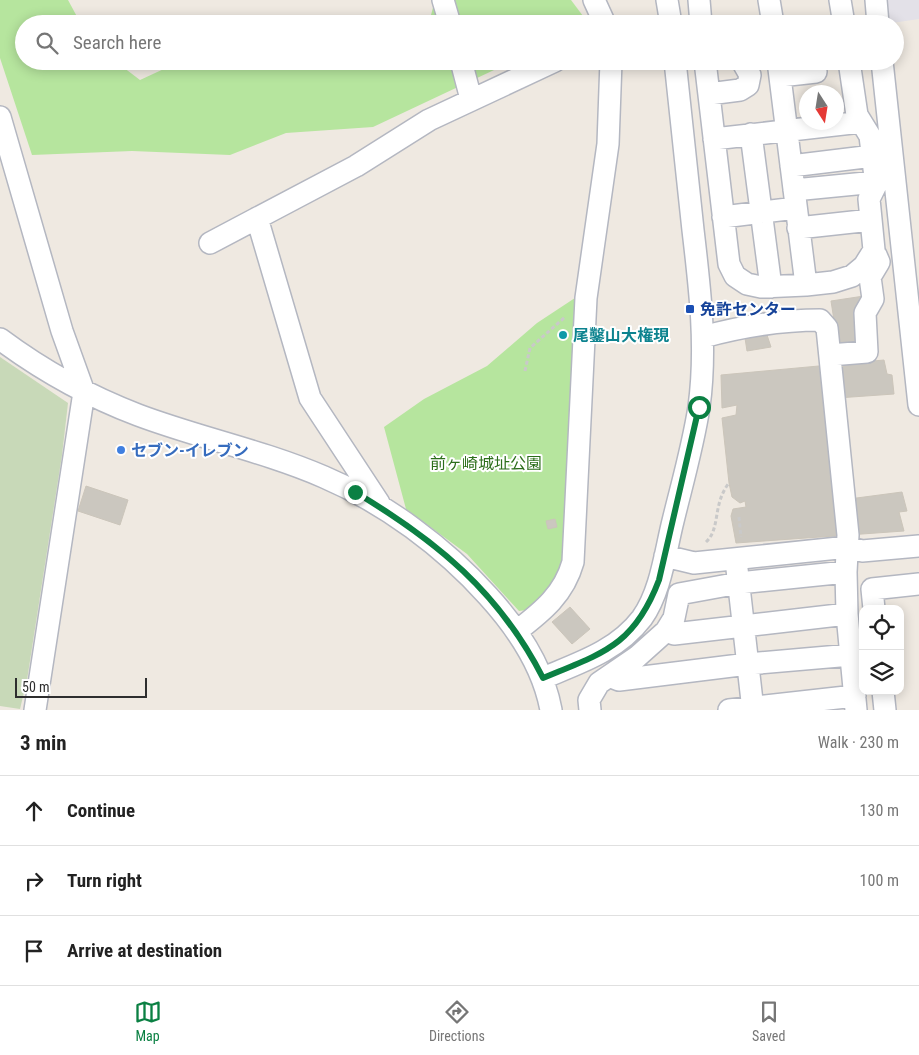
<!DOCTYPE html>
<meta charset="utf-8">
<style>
:root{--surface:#fff;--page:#f6f6f6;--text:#222;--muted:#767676;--line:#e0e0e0;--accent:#0b8043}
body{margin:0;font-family:"Roboto Condensed","Noto Sans JP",sans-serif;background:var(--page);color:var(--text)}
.controls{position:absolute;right:15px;bottom:15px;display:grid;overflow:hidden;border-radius:10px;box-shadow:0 2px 12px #0003}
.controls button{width:45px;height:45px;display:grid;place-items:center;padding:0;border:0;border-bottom:1px solid var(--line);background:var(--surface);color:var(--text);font:25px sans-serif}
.compass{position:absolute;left:799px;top:85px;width:45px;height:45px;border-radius:50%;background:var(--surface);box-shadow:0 2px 12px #0003;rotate:168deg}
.scale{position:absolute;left:15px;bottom:12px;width:132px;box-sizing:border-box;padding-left:5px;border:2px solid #2e2e2e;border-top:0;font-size:14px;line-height:18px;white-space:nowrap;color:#2e2e2e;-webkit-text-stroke:4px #fff;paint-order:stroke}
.stop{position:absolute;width:15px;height:15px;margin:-11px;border:4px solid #0b8043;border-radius:50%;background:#fff}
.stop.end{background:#0b8043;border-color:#fff;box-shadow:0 1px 5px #0008}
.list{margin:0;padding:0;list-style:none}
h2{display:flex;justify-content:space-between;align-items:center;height:65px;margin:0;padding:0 20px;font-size:21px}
h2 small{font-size:16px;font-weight:400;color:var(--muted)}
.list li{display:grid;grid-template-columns:32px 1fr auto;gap:15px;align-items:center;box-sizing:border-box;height:70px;padding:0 20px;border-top:1px solid var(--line)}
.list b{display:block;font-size:19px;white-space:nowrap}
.list em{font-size:16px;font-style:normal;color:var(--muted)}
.icon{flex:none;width:28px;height:28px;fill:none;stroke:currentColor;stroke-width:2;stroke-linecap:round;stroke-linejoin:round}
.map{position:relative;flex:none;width:919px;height:710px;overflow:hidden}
.search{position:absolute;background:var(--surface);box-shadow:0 2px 12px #0003;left:15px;right:15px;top:15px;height:55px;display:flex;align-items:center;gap:12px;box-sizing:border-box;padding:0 18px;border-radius:28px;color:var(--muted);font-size:19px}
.sheet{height:275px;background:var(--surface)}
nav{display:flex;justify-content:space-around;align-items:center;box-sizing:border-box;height:70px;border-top:1px solid var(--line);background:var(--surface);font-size:14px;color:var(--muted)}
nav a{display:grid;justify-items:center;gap:2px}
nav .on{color:var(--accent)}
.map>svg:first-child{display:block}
.industrial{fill:#e3e1e8}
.green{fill:#b6e59e}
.cemetery{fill:#c8d9b8}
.building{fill:#cbc7bf;stroke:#cbc5ba}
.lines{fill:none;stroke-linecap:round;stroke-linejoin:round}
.minor-casing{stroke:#b4b7c1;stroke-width:24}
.path{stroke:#c9c9c9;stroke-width:3;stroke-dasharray:4 2.5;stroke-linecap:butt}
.minor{stroke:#fff;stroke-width:21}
.route{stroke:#0b8043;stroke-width:6}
.transit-dot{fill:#1a4fb4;stroke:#fff;stroke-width:2}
.culture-dot{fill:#0f9aa8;stroke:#fff;stroke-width:2}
.shop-dot{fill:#3f7fe0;stroke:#fff;stroke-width:2}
.labels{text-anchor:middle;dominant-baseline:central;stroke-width:4;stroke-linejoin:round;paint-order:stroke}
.transit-label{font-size:16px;font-weight:bold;fill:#164399;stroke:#fff;text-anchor:start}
.culture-label{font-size:16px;font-weight:bold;fill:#0d838f;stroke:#fff;text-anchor:start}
.shop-label{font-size:16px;font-weight:bold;fill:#366cbe;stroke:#fff;text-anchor:start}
.park-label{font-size:16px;fill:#2c6e1b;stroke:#fff}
</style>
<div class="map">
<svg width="919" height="710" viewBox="0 0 919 710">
<rect width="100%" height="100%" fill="#efe9e1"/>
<path class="industrial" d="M883 0H919V19L885 24Z"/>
<path class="green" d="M0 0H68L81 24H24V61H115L140 80 181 61H513L373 127 286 133 230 155 132 151 32 155 0 58Z
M435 0H571L589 24H413L431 15Z
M581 294 565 560C555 584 550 609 519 611L467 554 406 509 384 427 424 399 487 366 537 323Z"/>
<path class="cemetery" d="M0 357 68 403 62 455 27 680 20 709 0 706Z"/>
<path class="building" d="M864 296 869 300 858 302V307H855L860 342 838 346 831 301Z
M767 335 771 347 747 351 745 338Z
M884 360 887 374 892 375 894 394 823 399 834 501 902 492 907 511 899 512 904 531 736 543 731 516 733 509 746 507 745 501 740 503 732 497 729 483 722 418 736 415 737 405 722 408 721 375Z
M86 486 128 500 120 525 78 511Z
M555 519 557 527 548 529 546 521Z
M570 607 590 629 572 644 552 622Z"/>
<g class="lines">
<defs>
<path id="minor" d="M443 0 450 24
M594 0 605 24
M667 0 671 24
M699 0 701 24
M769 0 773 24
M840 0 844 24
M876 0 878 24
M461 61 471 99
M705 61 729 264 735 276 747 284 761 287 806 285 833 282 852 276 864 266 874 250 869 199 876 185 870 136 857 115 849 61
M778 61 806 285
M882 61 919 405
M780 76 816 72 815 61
M709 94 740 90 748 85 750 75 742 61
M0 117 62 331 84 392 35 710
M751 134 771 287
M714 139 861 122
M791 166 873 156
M794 190 876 182
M723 217 796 208
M257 218 310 398 379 503
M798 228 871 220
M210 243 356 166 429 120 555 61
M703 337C740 327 781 320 820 320L827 328 848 535 846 572 847 614 856 710
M0 339C43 371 88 396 138 415 199 438 264 451 324 477 385 503 444 547 488 596 518 629 543 666 551 710
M830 355 867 352 865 313 873 299 870 277 879 262 876 255
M665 556 694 563 848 547 862 551 919 546
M737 569 753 710
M874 609 872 589 919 584
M517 631C543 611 564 594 573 562L586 298 608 144 611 61
M666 631 674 634 847 614
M609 676 619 680 748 664 851 655
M543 678C579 663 617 651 642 618 661 591 665 553 673 521 682 484 693 446 699 407 707 348 700 289 693 230 687 174 681 118 675 61
M883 691 885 710
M590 710 589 700 599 683 637 657 666 631 674 618 679 594 739 583 846 572
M729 710 855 696"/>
</defs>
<use href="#minor" class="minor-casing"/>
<path class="path" d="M525 371 530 348 565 317
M739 517 741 537
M706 542C721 528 712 505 729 483"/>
<use href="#minor" class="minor"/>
</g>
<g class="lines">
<path class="route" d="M355 492C437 541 499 592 543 678 603 653 634 646 659 580L699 407"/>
</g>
<rect class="transit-dot" x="685" y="304" width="10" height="10" rx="2.5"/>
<circle class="culture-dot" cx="563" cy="335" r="5"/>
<circle class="shop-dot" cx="121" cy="450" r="5"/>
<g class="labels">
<g class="transit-label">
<text x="700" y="309">免許センター</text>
</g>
<g class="culture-label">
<text x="573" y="335">尾鑿山大権現</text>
</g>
<g class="shop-label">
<text x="131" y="450">セブン-イレブン</text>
</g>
<g class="park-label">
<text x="486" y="463">前ヶ崎城址公園</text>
</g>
</g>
</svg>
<div class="controls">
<button><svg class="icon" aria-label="locate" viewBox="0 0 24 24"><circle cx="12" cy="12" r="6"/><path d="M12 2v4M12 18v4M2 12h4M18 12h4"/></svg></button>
<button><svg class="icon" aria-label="layers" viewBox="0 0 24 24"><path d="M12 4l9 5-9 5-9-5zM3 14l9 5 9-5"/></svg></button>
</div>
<svg class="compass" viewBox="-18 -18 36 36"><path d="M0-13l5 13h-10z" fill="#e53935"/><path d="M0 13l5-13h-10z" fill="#767676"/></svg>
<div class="scale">50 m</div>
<div class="stop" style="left:699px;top:407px"></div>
<div class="stop end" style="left:355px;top:492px"></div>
<div class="search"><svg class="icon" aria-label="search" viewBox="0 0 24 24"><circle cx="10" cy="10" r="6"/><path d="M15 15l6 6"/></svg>Search here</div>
</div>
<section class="sheet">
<h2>3 min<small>Walk · 230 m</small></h2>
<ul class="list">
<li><svg class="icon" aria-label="ahead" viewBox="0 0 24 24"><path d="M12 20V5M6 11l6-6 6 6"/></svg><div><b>Continue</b></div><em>130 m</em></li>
<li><svg class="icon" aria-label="right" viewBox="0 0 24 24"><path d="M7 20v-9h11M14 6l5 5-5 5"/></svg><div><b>Turn right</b></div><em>100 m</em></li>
<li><svg class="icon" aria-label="arrive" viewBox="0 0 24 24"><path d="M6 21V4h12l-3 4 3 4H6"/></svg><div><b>Arrive at destination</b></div></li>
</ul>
</section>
<nav>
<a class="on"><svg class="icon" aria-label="map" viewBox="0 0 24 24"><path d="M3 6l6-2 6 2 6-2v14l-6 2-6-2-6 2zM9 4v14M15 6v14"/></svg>Map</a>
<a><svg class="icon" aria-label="directions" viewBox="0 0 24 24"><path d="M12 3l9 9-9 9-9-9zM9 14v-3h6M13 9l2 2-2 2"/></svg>Directions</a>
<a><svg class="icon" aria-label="saved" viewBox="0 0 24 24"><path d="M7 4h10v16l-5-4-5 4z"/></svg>Saved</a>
</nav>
